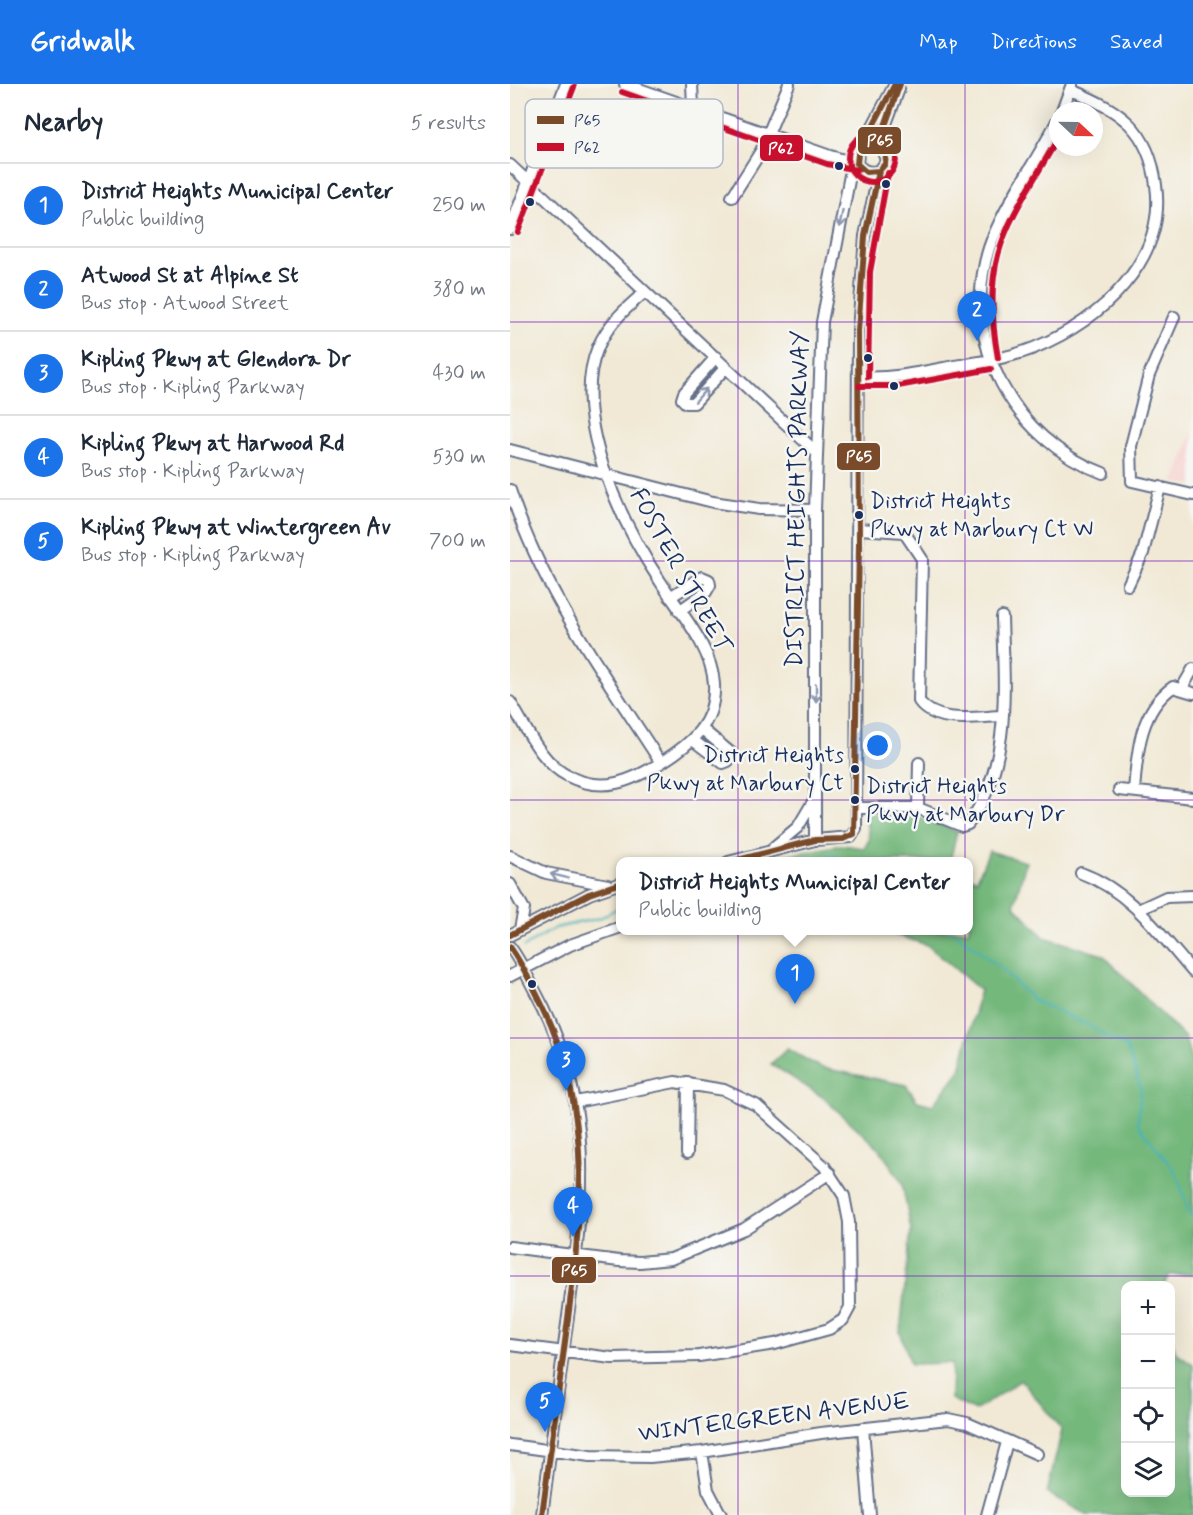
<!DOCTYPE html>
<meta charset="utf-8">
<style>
:root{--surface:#fff;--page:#f2f2f3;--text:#1f2937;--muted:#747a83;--line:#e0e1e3;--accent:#1a73e8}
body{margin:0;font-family:Mynerve,sans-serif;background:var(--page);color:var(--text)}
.controls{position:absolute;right:18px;bottom:18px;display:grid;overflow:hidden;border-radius:12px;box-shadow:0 6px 24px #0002}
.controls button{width:54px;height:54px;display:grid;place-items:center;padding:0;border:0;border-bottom:2px solid var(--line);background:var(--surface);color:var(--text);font:30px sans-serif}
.compass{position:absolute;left:539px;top:18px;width:54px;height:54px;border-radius:50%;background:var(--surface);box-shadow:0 6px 24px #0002;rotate:112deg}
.you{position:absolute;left:368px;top:662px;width:21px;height:21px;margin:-15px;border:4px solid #fff;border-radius:50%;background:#1a73e8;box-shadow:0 0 0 9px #1a73e833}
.badge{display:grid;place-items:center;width:39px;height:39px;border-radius:50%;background:var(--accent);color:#fff;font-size:20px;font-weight:700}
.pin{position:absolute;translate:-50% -50px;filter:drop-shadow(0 2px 3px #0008)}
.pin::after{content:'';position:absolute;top:32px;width:21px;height:18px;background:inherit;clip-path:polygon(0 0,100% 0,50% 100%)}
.popup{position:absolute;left:106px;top:773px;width:357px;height:78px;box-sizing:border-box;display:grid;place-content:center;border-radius:12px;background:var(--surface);filter:drop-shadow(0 2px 4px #0005);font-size:20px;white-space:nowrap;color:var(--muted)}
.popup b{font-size:22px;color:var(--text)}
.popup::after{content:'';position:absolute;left:50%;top:100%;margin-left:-12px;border:12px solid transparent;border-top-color:var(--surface)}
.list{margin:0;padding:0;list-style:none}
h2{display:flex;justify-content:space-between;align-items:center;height:78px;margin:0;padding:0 24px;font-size:26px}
h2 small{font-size:20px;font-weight:400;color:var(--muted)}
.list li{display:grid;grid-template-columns:39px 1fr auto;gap:18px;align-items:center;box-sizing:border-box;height:84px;padding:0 24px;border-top:2px solid var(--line)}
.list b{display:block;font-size:22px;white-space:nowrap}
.list p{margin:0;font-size:20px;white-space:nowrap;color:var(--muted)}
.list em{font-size:20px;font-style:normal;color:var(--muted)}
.icon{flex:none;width:33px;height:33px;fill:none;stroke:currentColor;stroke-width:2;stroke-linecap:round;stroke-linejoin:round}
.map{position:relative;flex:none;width:683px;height:1431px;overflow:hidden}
header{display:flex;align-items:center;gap:36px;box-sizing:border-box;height:84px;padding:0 30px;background:var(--accent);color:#fff}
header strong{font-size:28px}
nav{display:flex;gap:33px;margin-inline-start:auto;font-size:21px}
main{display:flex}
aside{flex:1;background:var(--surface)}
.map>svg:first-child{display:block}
.built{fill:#f7d0ce}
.forest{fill:#74b87b;stroke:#48746c;stroke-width:1.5}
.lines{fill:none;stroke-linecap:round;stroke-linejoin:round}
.stream{stroke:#44b3be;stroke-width:2}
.minor-casing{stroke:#667088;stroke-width:14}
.minor{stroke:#fff;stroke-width:10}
.bus-1-casing{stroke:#f6f6f2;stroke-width:10}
.bus-2-casing{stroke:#f6f6f2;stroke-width:10}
.bus-1{stroke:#7a4b2a;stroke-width:6}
.bus-2{stroke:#c8102e;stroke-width:6}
.oneway{stroke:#8d97ae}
.grid{fill:none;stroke:#7b2cbf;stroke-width:1.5;stroke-opacity:0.55}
.bus-dot{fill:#1b2f5e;stroke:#f6f6f2;stroke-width:2}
.labels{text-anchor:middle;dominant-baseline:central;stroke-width:5;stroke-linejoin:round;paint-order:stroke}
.bus-label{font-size:22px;fill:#1b2f5e;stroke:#f6f6f2;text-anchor:start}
.street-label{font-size:24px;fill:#1b2f5e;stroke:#f6f6f2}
.key{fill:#f6f6f2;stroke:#b4bac6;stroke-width:1.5}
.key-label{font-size:16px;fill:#1b2f5e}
.line-badge{stroke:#f6f6f2;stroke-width:2}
.badge-label{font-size:16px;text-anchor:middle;font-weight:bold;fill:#fff}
</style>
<header>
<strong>Gridwalk</strong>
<nav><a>Map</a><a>Directions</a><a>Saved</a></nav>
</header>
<main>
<aside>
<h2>Nearby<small>5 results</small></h2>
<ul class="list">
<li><span class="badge">1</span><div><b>District Heights Municipal Center</b><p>Public building</p></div><em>250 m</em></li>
<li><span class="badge">2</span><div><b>Atwood St at Alpine St</b><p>Bus stop · Atwood Street</p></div><em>380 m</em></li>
<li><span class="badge">3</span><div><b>Kipling Pkwy at Glendora Dr</b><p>Bus stop · Kipling Parkway</p></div><em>430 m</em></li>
<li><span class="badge">4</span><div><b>Kipling Pkwy at Harwood Rd</b><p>Bus stop · Kipling Parkway</p></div><em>530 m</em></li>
<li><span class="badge">5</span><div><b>Kipling Pkwy at Wintergreen Av</b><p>Bus stop · Kipling Parkway</p></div><em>700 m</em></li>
</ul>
</aside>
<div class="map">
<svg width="683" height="1431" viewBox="0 0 683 1431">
<rect width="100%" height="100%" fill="#f6f6f2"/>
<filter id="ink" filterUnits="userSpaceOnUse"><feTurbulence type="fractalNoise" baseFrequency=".0167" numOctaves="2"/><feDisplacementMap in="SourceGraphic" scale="12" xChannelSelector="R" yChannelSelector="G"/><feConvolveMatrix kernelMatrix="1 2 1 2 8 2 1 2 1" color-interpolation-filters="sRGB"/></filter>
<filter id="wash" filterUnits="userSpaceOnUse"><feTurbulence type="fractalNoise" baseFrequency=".008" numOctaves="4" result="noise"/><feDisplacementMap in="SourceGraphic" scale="24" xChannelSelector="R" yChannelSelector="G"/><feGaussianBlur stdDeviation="1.35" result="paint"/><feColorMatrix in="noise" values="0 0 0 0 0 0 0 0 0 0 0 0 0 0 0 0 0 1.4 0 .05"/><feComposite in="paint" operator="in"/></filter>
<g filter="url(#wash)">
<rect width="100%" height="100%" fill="#f1e9d5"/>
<path class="built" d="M683 348V401L664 398Z"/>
<path class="forest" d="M355 729C395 729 410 730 447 748L440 777 240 778 331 761 354 764 359 756Z
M479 767 516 778 504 821 534 853 593 871 675 954 683 982V1190L659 1191 654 1201 616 1202V1408H660L661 1255 666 1269 683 1280V1431H577L537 1409 552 1346 511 1296 465 1327 441 1315 442 1279 401 1280 390 1248 401 1146 392 1099 369 1064 311 1012 261 980 277 965 312 984 396 1001 407 1017 423 1021 450 986 470 906 417 861 374 847 459 846V793L467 795Z"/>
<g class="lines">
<path class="stream" d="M299 778 319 771 344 778
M439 846 457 857 492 885 523 916 578 941 617 964 631 1004 628 1040 666 1089 680 1130 683 1133
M14 863 45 844 90 834 111 822"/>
</g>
</g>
<g filter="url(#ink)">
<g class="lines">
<defs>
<path id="minor" d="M115 0 320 72 338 77H347
M182 0 183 23
M552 27 562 0
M548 35C528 76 493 122 479 164 449 258 504 356 593 389
M368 61 389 5
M352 63 364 60 371 63 376 76C371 91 357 91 347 80L348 70 385 0
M0 81 307 369
M222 113 251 67 279 0
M0 145 56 0
M664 233 639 291 621 362 622 397 683 411
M206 273 174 309 172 315 176 319H184L216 283
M349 293C380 295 408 289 439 283 467 278 497 275 524 264 589 237 657 178 646 101 639 44 609 26 561 6
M0 366 203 418 249 425 305 426
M0 406C31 505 95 592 151 679
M349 445 394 448 412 475 409 617C426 641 466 633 491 632
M618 501 633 469 650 403
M160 513 192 493 199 496 200 501 196 508 169 527
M672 604 683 585
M0 618C16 643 31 679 58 692 93 710 122 697 152 678 181 660 206 639 204 600 202 563 169 527 150 497 112 440 59 332 88 263 98 240 116 224 135 208
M184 657 213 679 218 677 221 669 192 645
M609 706 683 714
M624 707C627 670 629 627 663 603L683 609
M346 724H408L452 742 458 740C502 682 494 603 492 533
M408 724 409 679
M305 756V426L312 238 340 91 347 80
M264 763 288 743 304 716
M0 772 36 789 98 801
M218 778 305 756 341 753 346 745 348 247 355 152 369 87
M571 789C619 806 651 851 683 888
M0 800 14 825 10 845
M628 826 656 813 683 812
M0 851 79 810 111 799
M0 863C10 876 17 892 25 907 89 1023 73 1121 56 1247 48 1308 40 1369 32 1431
M0 892 60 861 111 843
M177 1069 178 999
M0 1163 109 1177 130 1178 161 1175 234 1145 320 1089
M0 1261 102 1274 189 1272 265 1260 319 1245 333 1236 340 1223 339 1138 334 1112 314 1082 246 1021 214 1006 165 998 66 1018
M353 1344 360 1431
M0 1361 80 1372 140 1373 192 1368 311 1349 438 1335 457 1339 527 1370
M192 1368 198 1406 211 1431
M477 1431 497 1358"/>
</defs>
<use href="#minor" class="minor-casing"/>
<use href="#minor" class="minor"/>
<defs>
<path id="bus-1" d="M385 0 348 70 347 80 356 88 369 87 375 80 376 71 368 61 390 0
M344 750 349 462 348 247 355 152 369 87
M220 778 305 756 333 755 344 750
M0 851 79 810 111 799
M0 863C13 881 23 903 33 923 85 1032 71 1134 56 1250 48 1310 40 1371 32 1431"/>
<path id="bus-2" d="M112 8 317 80 347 86
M338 74a24 24 0 1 1 48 0a24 24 0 1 1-48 0Z
M8 148 64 3
M488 274C469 169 499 140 548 54
M358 293 360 188 378 89
M349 302H388L481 285"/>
</defs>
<use href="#bus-1" class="bus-1-casing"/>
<use href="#bus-2" class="bus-2-casing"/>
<use href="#bus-1" class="bus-1"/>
<use href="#bus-2" class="bus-2"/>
</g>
<defs><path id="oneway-shaft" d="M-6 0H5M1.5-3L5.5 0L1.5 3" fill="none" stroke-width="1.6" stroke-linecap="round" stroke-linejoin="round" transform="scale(1.5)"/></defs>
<g class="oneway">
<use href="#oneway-shaft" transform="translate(331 135) rotate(101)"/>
<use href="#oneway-shaft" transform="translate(191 311) rotate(-49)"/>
<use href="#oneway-shaft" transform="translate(306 609) rotate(90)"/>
<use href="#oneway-shaft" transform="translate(49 792) rotate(-166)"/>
</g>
</g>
<path class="grid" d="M228 0V1431M455 0V1431M0 238H683M0 477H683M0 716H683M0 954H683M0 1192H683"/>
<g class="bus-dot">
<circle cx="329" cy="82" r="5"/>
<circle cx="376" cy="100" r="5"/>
<circle cx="20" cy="118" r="5"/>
<circle cx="358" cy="274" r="5"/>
<circle cx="384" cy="302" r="5"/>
<circle cx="349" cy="431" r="5"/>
<circle cx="345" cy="685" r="5"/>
<circle cx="345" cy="716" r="5"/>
<circle cx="22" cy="900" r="5"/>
</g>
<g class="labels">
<g class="bus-label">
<text x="360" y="418">District Heights<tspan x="360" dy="28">Pkwy at Marbury Ct W</tspan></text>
<text x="334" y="672" text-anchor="end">District Heights<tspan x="334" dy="28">Pkwy at Marbury Ct</tspan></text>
<text x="356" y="703">District Heights<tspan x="356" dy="28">Pkwy at Marbury Dr</tspan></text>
</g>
<g class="street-label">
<text transform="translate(288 415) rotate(-89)">DISTRICT HEIGHTS PARKWAY</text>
<text transform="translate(170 487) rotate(61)">FOSTER STREET</text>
<text transform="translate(264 1334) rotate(-7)">WINTERGREEN AVENUE</text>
</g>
</g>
<rect x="15" y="15" width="198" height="69" rx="9" class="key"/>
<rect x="27" y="32" width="27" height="8" fill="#7a4b2a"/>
<rect x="27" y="59" width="27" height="8" fill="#c8102e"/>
<g class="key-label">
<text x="64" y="42">P65</text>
<text x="64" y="69">P62</text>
</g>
<g class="line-badge">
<rect x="347" y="42" width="45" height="29" rx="6" fill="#7a4b2a"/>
<rect x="249" y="50" width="45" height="28" rx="6" fill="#c8102e"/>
<rect x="326" y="358" width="45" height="29" rx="6" fill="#7a4b2a"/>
<rect x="41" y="1172" width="46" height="28" rx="6" fill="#7a4b2a"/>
</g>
<g class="badge-label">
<text x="370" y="62">P65</text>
<text x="271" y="70">P62</text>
<text x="349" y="378">P65</text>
<text x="64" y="1192">P65</text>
</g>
</svg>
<div class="controls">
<button>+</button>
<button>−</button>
<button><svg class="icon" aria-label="locate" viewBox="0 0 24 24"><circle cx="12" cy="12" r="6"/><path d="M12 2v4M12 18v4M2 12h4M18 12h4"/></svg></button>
<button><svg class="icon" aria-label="layers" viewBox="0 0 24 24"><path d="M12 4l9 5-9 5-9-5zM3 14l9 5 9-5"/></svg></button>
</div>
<svg class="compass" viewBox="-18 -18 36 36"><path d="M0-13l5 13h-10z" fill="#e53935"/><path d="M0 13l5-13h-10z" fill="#747a83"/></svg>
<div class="you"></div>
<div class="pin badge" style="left:285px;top:920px">1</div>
<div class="popup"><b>District Heights Municipal Center</b>Public building</div>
<div class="pin badge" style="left:467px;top:257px">2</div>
<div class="pin badge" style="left:56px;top:1007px">3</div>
<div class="pin badge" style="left:63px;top:1153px">4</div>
<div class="pin badge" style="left:35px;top:1348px">5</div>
</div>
</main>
